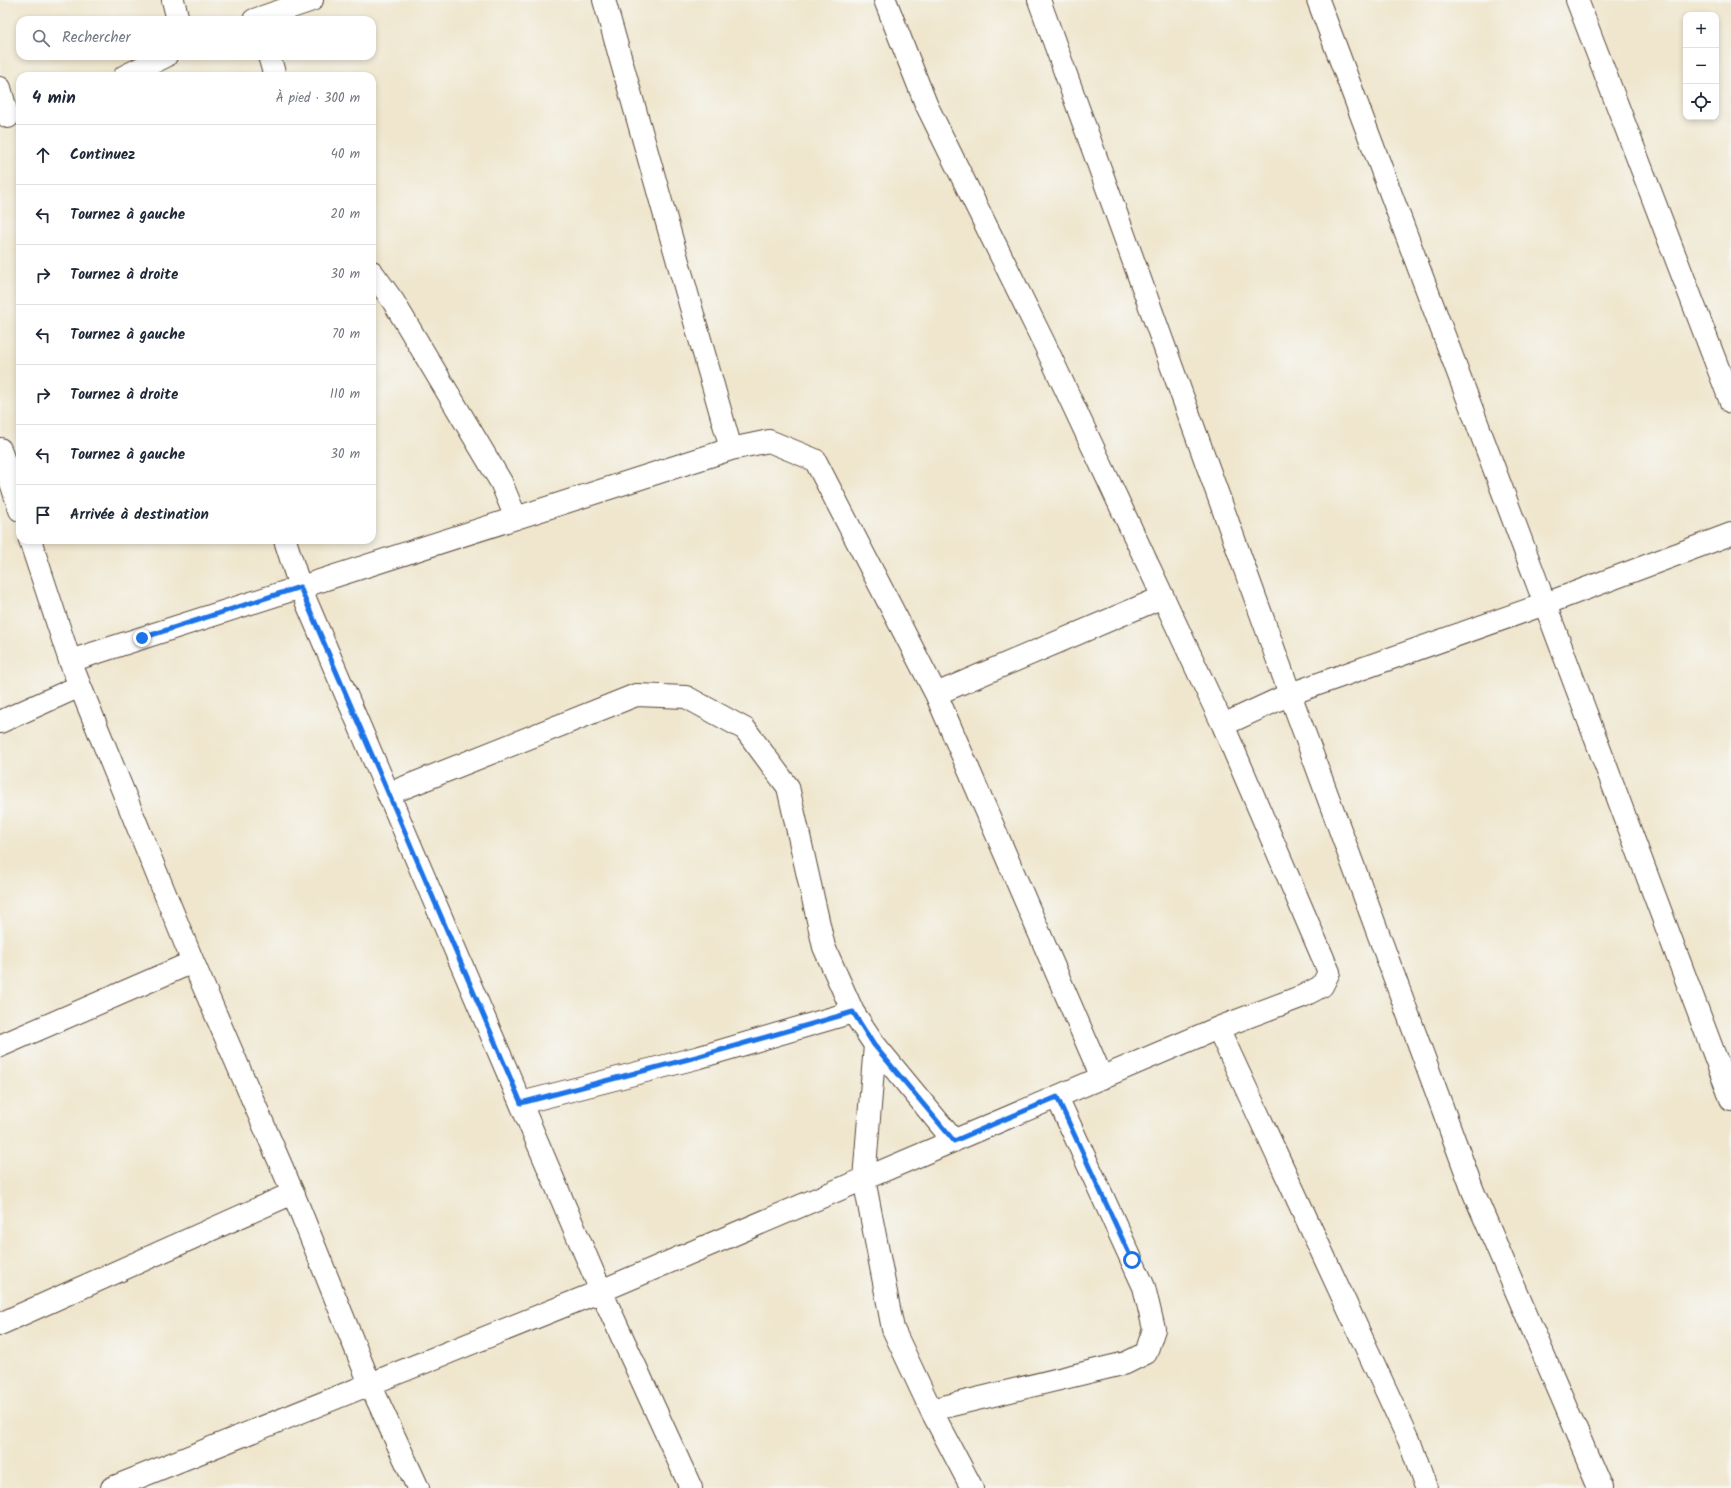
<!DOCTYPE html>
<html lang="fr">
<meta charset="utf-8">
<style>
:root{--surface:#fff;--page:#f2f2f3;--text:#1f2937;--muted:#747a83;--line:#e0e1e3}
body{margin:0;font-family:Kalam,sans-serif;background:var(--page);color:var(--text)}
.controls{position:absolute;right:12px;top:12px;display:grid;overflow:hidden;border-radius:8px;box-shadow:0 2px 6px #0003}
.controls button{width:36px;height:36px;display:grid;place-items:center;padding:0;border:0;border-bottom:1px solid var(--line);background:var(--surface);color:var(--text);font:20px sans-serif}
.stop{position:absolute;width:12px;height:12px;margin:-9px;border:3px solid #1a73e8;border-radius:50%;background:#fff}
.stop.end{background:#1a73e8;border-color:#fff;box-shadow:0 1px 4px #0008}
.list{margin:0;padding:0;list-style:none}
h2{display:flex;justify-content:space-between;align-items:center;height:52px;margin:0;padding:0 16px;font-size:17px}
h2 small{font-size:13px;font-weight:400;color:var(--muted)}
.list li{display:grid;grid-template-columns:26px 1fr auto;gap:12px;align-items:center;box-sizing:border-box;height:60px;padding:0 16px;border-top:1px solid var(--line)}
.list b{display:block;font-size:15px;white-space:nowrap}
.list em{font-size:13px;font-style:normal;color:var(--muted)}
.icon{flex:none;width:22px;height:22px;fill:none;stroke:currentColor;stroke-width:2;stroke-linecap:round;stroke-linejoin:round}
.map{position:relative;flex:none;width:1731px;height:1488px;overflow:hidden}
.search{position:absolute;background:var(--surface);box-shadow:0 2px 6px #0003;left:16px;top:16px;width:360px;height:44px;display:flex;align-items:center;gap:10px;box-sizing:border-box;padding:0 14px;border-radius:12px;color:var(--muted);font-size:15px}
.panel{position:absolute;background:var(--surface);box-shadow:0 2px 6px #0003;left:16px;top:72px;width:360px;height:472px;border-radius:12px}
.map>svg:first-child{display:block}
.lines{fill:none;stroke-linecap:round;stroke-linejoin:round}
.minor-casing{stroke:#564638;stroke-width:24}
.minor{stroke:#fff;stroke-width:22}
.route{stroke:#1a73e8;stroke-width:5}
</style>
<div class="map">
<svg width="1731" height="1488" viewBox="0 0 1731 1488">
<rect width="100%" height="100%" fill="#f6f6f2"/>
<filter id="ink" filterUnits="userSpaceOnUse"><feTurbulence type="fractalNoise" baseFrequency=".025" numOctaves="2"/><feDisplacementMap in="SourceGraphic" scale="8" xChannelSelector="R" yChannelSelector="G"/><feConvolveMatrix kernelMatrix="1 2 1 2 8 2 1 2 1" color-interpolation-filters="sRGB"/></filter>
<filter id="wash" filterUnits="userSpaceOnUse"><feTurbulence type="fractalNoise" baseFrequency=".012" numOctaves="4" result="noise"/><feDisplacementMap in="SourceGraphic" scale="16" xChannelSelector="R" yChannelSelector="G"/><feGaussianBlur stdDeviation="0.9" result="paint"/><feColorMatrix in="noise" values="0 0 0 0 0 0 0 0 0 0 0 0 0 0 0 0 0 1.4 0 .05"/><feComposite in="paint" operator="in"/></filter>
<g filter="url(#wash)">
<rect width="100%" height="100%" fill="#efe6cd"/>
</g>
<g filter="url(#ink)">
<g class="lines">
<defs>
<path id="minor" d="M173 0 178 20
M604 0 731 449
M1039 0 1290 694 1473 1191 1601 1488
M1318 0 1731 1099
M1577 0 1731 402
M254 20 312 0
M269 56 275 76
M125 76 166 56
M0 88 8 117
M372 272 393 301 501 482 516 518
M0 449 20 510
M30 540 70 661 80 686 193 962 293 1193 370 1384 418 1488
M285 540 300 587 601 1291 691 1488
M70 661 731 449 769 441 815 460 936 694 1102 1078
M936 694 1163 597
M0 722 80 686
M1223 725 1290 694 1545 604 1731 534
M388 794 636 695 686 697 745 729 788 787 824 947 853 1012 875 1045 954 1141
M1218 1028 1409 1440 1426 1488
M875 1045 864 1179 893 1329 931 1410 972 1488
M0 1046 193 962
M521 1103 700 1057 853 1012
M0 1324 293 1193
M931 1410 1126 1363 1146 1353 1154 1329 1144 1287 1057 1097
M112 1488 601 1291 1218 1028 1303 996 1322 986 1329 972 1223 725 1044 343 926 104 885 0"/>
</defs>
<use href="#minor" class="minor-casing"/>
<use href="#minor" class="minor"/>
</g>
</g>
<g class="lines" filter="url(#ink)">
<path class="route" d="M142 638 300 587 521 1103 700 1056 853 1012 874 1045 954 1141 1057 1097 1132 1260"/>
</g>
</svg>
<div class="controls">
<button>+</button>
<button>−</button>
<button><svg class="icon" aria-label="locate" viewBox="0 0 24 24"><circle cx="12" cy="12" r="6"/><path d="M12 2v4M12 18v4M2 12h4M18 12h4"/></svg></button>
</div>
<div class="stop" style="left:1132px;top:1260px"></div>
<div class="stop end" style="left:142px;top:638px"></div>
<div class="search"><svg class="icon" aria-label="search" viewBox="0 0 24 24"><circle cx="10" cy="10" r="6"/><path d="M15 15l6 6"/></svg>Rechercher</div>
<section class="panel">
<h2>4 min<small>À pied · 300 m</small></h2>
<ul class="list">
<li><svg class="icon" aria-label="ahead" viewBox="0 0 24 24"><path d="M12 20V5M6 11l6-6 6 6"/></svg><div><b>Continuez</b></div><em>40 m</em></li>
<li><svg class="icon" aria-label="left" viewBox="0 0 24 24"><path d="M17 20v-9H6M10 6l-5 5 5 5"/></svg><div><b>Tournez à gauche</b></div><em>20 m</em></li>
<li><svg class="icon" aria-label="right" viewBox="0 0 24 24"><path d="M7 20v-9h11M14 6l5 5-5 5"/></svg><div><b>Tournez à droite</b></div><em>30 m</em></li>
<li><svg class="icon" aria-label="left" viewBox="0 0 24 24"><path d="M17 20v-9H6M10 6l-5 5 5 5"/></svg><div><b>Tournez à gauche</b></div><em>70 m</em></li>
<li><svg class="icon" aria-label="right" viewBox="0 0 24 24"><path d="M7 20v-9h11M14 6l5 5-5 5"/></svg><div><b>Tournez à droite</b></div><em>110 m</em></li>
<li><svg class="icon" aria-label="left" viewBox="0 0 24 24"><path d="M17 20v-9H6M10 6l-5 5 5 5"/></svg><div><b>Tournez à gauche</b></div><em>30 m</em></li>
<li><svg class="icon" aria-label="arrive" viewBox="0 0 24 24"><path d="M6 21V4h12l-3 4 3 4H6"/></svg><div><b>Arrivée à destination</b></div></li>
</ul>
</section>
</div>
